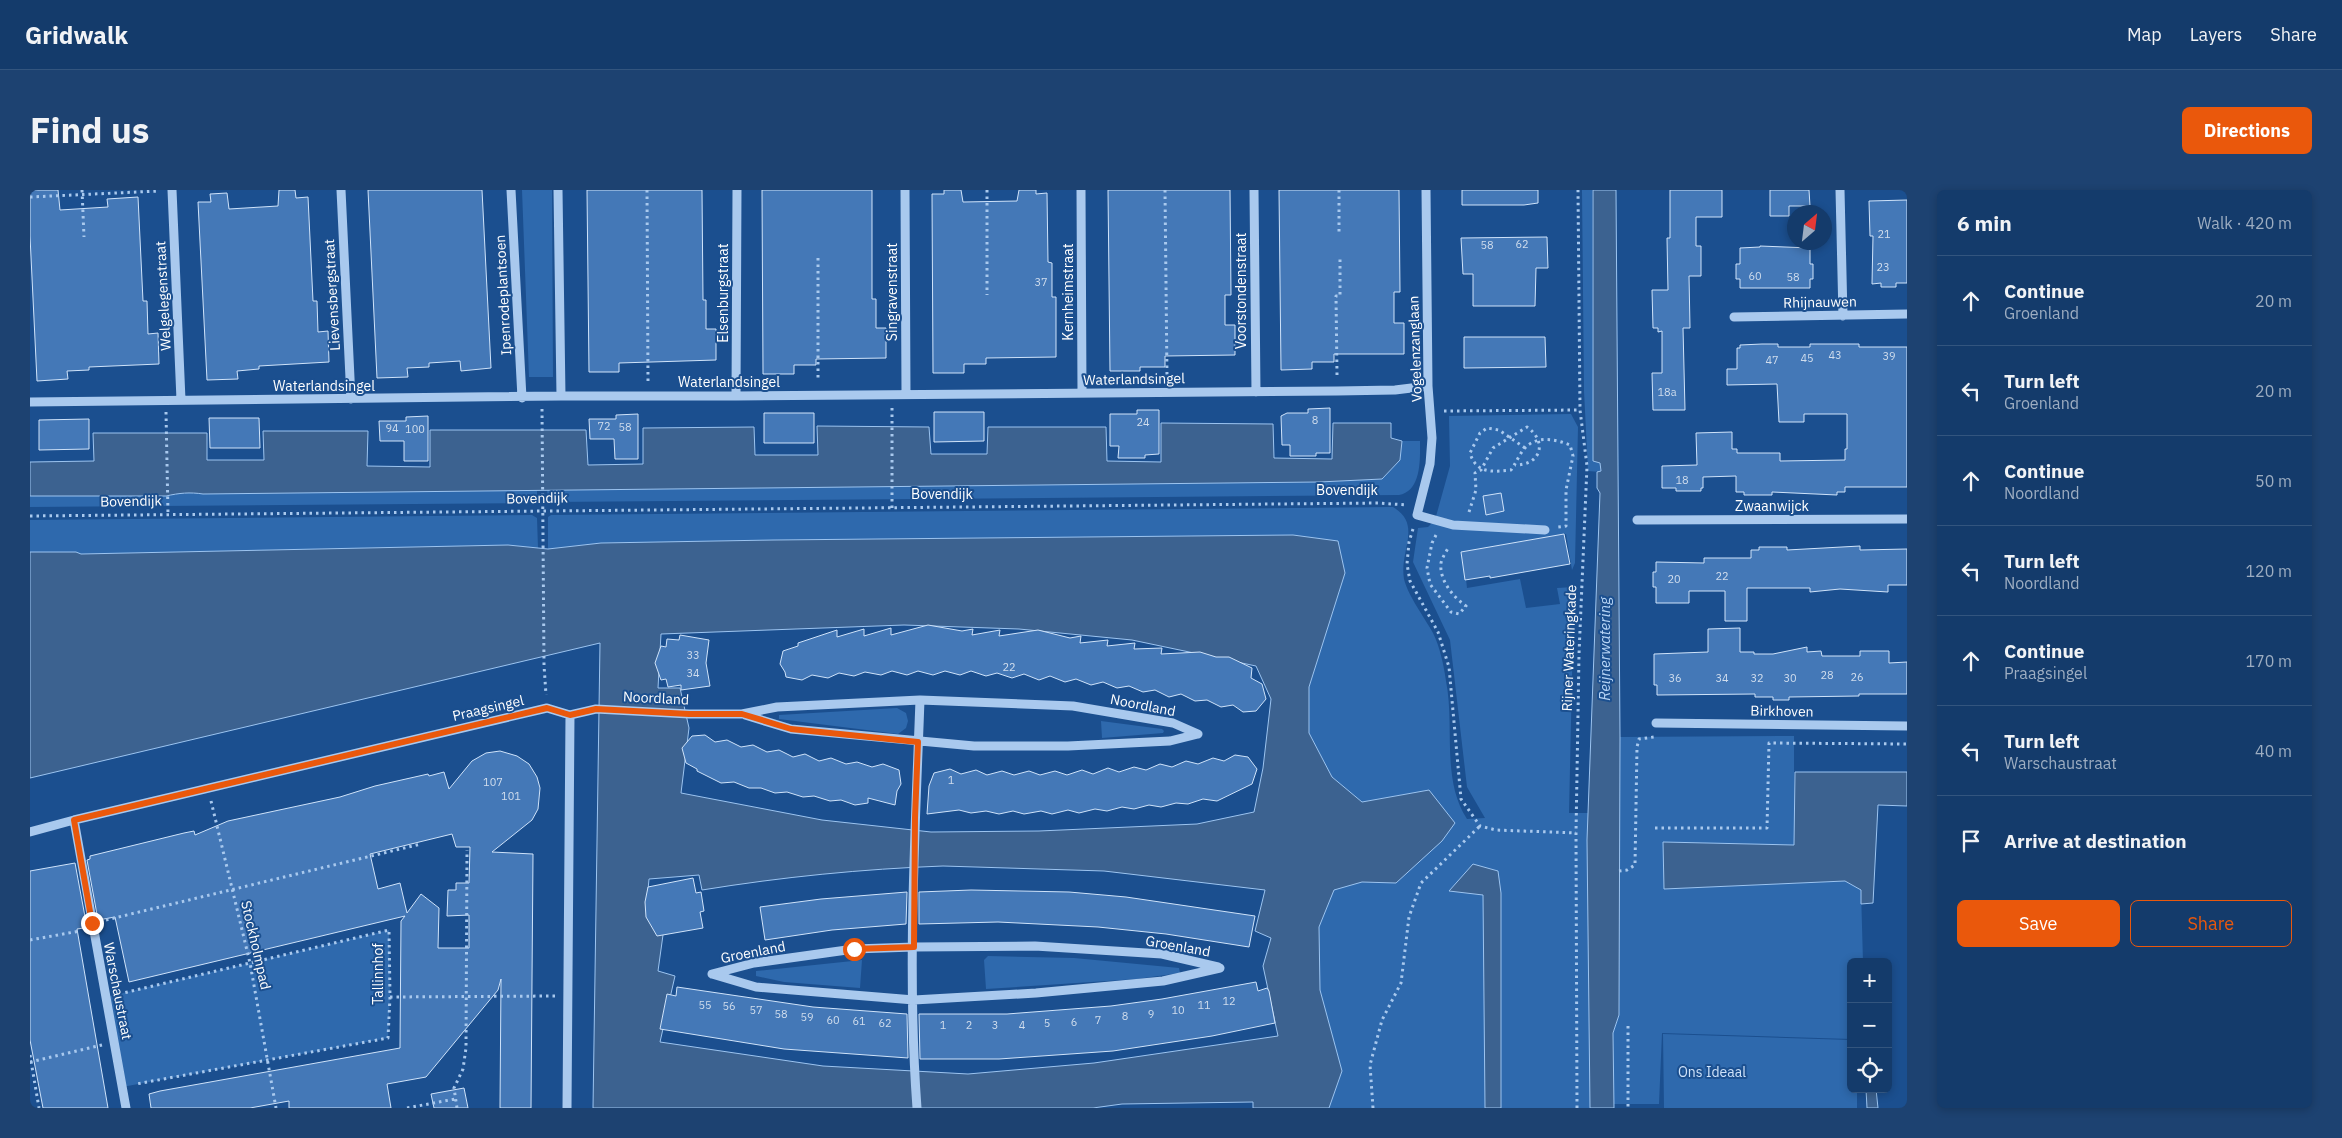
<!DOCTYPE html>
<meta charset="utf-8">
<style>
:root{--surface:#143b6b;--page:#1d4271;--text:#f1f3f6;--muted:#9dadc1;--line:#33557e;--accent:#ea580c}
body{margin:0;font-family:"IBM Plex Sans",sans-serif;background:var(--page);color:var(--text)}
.controls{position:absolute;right:15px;bottom:15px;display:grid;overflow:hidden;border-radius:8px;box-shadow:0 2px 8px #0003}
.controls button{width:45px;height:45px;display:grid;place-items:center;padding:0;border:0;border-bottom:1px solid var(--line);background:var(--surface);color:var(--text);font:25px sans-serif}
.compass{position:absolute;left:1757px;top:15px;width:45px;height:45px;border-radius:50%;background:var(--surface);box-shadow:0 2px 8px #0003;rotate:28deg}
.stop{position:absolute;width:15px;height:15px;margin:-11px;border:4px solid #ea580c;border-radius:50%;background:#fff}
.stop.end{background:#ea580c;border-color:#fff;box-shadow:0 1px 5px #0008}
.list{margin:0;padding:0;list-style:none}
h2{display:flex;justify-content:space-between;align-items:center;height:65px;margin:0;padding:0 20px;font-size:21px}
h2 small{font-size:16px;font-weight:400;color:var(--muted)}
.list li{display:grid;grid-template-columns:32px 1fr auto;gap:15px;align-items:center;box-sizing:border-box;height:90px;padding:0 20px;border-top:1px solid var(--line)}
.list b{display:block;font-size:19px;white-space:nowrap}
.list p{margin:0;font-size:16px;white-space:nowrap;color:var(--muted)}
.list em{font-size:16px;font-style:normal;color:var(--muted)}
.actions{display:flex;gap:10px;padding:15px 20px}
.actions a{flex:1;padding:11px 0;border:1px solid var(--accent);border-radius:8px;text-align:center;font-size:18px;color:var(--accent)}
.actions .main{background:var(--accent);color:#fff}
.icon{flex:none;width:28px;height:28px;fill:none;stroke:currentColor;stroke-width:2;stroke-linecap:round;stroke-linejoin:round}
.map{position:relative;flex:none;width:1877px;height:918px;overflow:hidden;border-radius:8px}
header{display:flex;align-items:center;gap:30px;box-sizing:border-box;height:70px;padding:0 25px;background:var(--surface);border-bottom:1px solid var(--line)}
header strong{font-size:24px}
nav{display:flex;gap:28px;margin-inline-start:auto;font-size:18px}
.intro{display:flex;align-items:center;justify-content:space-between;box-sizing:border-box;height:120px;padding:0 30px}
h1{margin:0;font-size:35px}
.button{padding:12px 22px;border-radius:8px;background:var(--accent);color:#fff;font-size:18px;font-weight:700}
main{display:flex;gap:30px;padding:0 30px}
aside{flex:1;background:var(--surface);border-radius:8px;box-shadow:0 2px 8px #0003}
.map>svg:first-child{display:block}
.green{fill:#2e69ad}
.water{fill:#3c6290;stroke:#9cc4f0;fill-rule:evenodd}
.building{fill:#4478b7;stroke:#cfe3fa;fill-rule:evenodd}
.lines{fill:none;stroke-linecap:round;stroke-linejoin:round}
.path{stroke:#a9c9ee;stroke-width:3;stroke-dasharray:2.5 4;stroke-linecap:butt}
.minor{stroke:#a9c9ee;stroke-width:9}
.route{stroke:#ea580c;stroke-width:6}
.labels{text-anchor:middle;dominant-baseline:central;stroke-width:4;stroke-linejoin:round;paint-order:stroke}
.number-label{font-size:11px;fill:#d0dded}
.street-label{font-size:14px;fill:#fff;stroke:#1b4f8f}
.park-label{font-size:14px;fill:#cfe3fa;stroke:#1b4f8f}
.water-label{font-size:15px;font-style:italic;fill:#b5d3f5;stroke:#1b4f8f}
</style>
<header>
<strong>Gridwalk</strong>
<nav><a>Map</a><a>Layers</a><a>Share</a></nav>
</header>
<div class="intro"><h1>Find us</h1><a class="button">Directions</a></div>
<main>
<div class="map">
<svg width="1877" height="918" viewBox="0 0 1877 918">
<rect width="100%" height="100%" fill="#1b4f8f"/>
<path class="green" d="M492 0H522L523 187H499Z
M1552 0H1562L1563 271 1570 273 1571 282 1558 281 1554 201Z
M1541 224 1548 237 1545 373 1542 380 1536 344 1433 362 1437 398 1490 389 1496 418 1530 414 1527 398 1544 397 1539 623H1562L1566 918H1267L1264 637 1399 600 1332 612 1302 587 1279 543V497L1294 448 1308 351 1263 345 744 350 571 353 518 359V327L521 325 1363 317C1393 335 1369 360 1374 389 1378 406 1395 428 1403 443 1410 457 1414 476 1416 491 1425 536 1411 589 1437 629L1455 628 1437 597 1420 450 1383 372 1388 338 1398 337 1405 330 1420 276 1419 226Z
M1372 251H1390C1390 268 1392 301 1369 305L520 312 518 310 517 300 1289 292 1352 289 1370 270Z
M507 300V310L503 313 0 317V306H136C148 303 160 302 173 304Z
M502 325 507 328 508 358 478 355 51 364 46 362H0V330Z
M867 518 876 523 878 531 876 538 868 544 749 529V525Z
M1071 531 1132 539 1134 541 1133 543 1072 548Z
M1764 546V655L1634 652V699L1815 691 1831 700 1833 772H1821V849L1632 843 1629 914H1584L1583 843 1589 825 1590 547Z
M359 740 360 807 358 848 92 897 76 807Z
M958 766 1044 768 1149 778 1150 783 1107 789 956 799 954 770Z
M832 770 830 798 754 792 726 786V781Z
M1633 844 1821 850V899H1827V918H1634Z"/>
<path class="water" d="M1563 0H1586L1590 547 1589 825 1583 843 1584 918H1560L1557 650 1570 303 1567 298V282L1571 281 1570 273 1563 271Z
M1131 233 1243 234 1244 268 1302 269 1303 233H1361V248L1372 251 1370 270 1352 289 1289 292 173 304C160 302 149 303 136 306H0V272L64 271 63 243H177V270H234L233 241H338L337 276 400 277V240H556L558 275 613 274V238L724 237 725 265H788L787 236 899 237 901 264H957L958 237H1076L1077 271 1131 272Z
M1263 345 1308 351 1315 383 1279 497V543L1302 587 1332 612 1399 600 1425 633 1412 651 1366 693 1332 692 1304 700 1289 737 1290 800 1312 881 1299 918H1223V912L1092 914 1063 918H563L570 453 0 588V362H46L51 364 478 355 518 359 571 353 744 350ZM874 435 989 439 1102 450 1226 476 1241 509 1233 578 1224 622 1167 634 1009 641 901 642 792 630 651 603 659 538 650 498H628L631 444ZM913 676 1074 681 1235 700 1225 741 1241 748 1233 776 1248 846 1064 873 938 884 793 876 630 852 645 786 628 781 633 745 616 721 619 689 669 685 672 700C752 687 832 679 913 676Z
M1765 582H1877V616L1848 615 1843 713 1831 714V700L1815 691 1634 699 1633 652 1764 655Z
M1443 674 1468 681 1471 703V918H1455L1453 705 1419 701Z
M1836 899H1846L1848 918H1837Z"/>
<path class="building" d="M0 0H28L30 20 78 17 77 9 108 7 113 111H117L118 144 128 143 129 174 59 177V180L37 181 38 189 7 191 0 46Z
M249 0H265L266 8 278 7 283 111H287L288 142 298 141 299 172 229 176V179L207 181 208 189 177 190 168 12H181L180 4 197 3 199 19 248 16Z
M338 0H452L461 178 431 181 430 171 399 173V177L377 178 378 187 347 188Z
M557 0H672L673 110H676V139H686V170L589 173V182H559Z
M732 0H842V109H846V138H856V168L786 169V175H764V184H733Z
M914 0H931L933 12 987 11 989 0H1006V4L1017 3 1018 72 1022 73V107H1026V167L956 168V174H934V183H903L902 4H914Z
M1078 0H1200L1201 105H1195V135H1205V165L1135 166V177H1110V181H1080Z
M1249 0H1369L1370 102H1364V133H1374V164H1304V172H1282V179L1251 180Z
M1432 0H1508V13L1494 15H1432Z
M1640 0H1692V27H1666V56H1671V86H1659L1660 138H1653L1655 220H1623L1622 183H1632V141L1628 142V138H1623L1622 100H1638L1637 48H1640Z
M1740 0H1779L1780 16H1759V26H1740Z
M1877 10V93H1866V97H1851V93L1842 94 1843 46H1840L1839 11Z
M1517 47 1518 78H1506L1505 116H1443V84H1433L1431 48Z
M1730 56 1780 58V74H1783V89H1780V98H1710V89H1706V74H1710V58L1730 57Z
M1434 147H1515L1516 177 1434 178Z
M1732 154H1748V157H1780V154H1829V157H1877V297H1815V302H1807V305L1742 302V305H1714V302H1706V286L1673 287V298H1671V301H1646V298H1632V276L1667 275 1666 243 1702 242V259H1707V263H1750V271L1815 270V259H1817V224H1774V232H1749L1747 194 1697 195V179H1707V158H1710V155Z
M1300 218V263H1286V266H1260V255H1252L1251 226 1257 223H1278V219Z
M1107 220H1129V264L1115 265V268H1088L1089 256H1080V224H1107Z
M904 222H954V251L904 252Z
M734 223H784V253H734Z
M608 224V269H585L584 249H560L559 229H586V225Z
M398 226V271H374V251H350L349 231H376V227Z
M179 228H229L230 258H180Z
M59 229V259L9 260V230Z
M1471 303 1474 321 1456 325 1453 306Z
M1534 344 1540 374 1460 388V386L1435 390 1431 362Z
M1830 356V360L1877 359V395H1858V402L1810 399 1780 402V398H1717V431H1695V401H1659V413H1626V397H1623V382H1626V372L1674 373V368H1721V360H1729V357H1757V360Z
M898 435 932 441 943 439 942 445 970 440 969 446 1008 440 1040 448 1051 446 1050 453 1078 450 1077 456 1105 453 1104 459 1132 458 1131 464 1170 462 1186 467H1199L1222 478 1221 488 1232 494 1236 509 1226 521 1213 522 1203 515 1191 517 1177 510 1165 511 1151 504 1139 507 1125 500 1113 502 1099 496 1087 498 1073 492 1061 495 1046 489 1035 492 1020 486 1009 490 994 484 982 488 967 483 956 486 941 481 930 485 915 481 903 485 888 481 877 485 862 481 851 485 835 482 824 486 809 483 798 488 782 485 772 490 756 487 755 482 750 474 753 461 768 456V453L807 440V447L834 439V446L861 438V445Z
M1710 438V462H1724V464H1743L1777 457V462L1791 461 1792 466H1830V461H1859V473L1877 472V504H1829V506L1759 507V510H1743V507H1725V504L1627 505V495H1624V464L1678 462V439Z
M650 445 679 450 676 473 680 496 651 500V495L638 497 636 489 631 490 625 473 631 456 636 457 637 449 649 450Z
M675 545 685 552 697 550 711 557 723 555 737 562 749 560 763 567 775 564 789 571 801 568 816 574 827 572 842 577 853 574 869 580 871 594 867 601 865 615 838 608V613L825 615 811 610 800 611 784 606 773 607 757 602 745 603 731 598H719L704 592 691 593 667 581V579L656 573 652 558 662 546Z
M470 561 487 566 499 574 507 587 510 598 508 619 502 630 462 662 503 664 501 918H470L471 789 468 800 396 887 357 894 361 918H259V911L220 918H121L119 904 130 901 370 858 371 731 375 726 99 792 85 727 68 730 57 670 60 669V666L154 643 164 641 165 645 198 631 310 607 345 596 398 584 399 586 414 582 419 599 442 571 456 563ZM422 644 426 657H440L439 693H426V700H418L417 726 439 725V758H408L409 718 391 704 377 723 370 693 348 699 340 664Z
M1205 565 1218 567 1227 579 1222 594 1187 611 1173 609 1158 614 1146 613 1131 617 1119 615 1104 619 1092 617 1077 621 1065 619 1049 623 1038 620 1022 624 1011 621 994 624 983 621 969 624 956 621 941 623 929 620 897 624 899 596 904 583 920 579 931 584 946 580 957 585 972 581 984 585 999 581 1010 585 1025 581 1037 585 1052 580 1063 584 1078 578 1089 582 1104 577 1116 580 1130 574 1142 577 1156 571 1168 574 1183 568 1194 571Z
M45 673 56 732H53L54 738 47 739 78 918H13L0 850V681Z
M663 688 666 703 671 702 674 721 670 722 673 738 627 746 616 727 615 712 618 697Z
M941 700 1039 702 1096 707 1225 726 1219 757 1136 744 1068 737 968 732 889 734V702Z
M877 702 876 734 802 740 735 750 730 717 791 709Z
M1226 792 1228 801 1237 798 1239 801 1245 833 1182 846 1083 861 969 869H890L889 824H977L1081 816 1132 809Z
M647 797 783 817 877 824 878 868 754 859 630 839 637 804 646 806Z
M434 898 438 918H404L401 904Z"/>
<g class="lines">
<path class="path" d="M52 0 54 47
M617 0 618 191
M957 0V105
M1135 0 1137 187
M1309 0V45
M0 7 129 1
M788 68V190
M1307 185 1306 106H1310V69
M862 218V318
M512 219 514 475 516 505
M1414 221 1550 220
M136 222 138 324
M1495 258 1469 240 1457 238 1450 243 1440 263C1446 284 1463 282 1481 280 1486 273 1489 265 1494 259 1506 245 1525 249 1540 255L1543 266 1536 300V336L1528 337
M1439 322 1446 300 1445 283 1451 280 1463 258 1497 237C1518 252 1511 275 1485 275
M0 326 1348 313 1377 315
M1383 339 1379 352 1377 374 1380 391 1408 442 1419 477 1431 609 1450 636 1466 640 1546 643
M1406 345 1402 353 1397 378 1400 394 1421 422 1429 424 1436 416C1423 407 1409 390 1411 373 1412 368 1416 362 1418 358
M181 611 220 773 246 918
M1625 638H1737L1739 553 1877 554
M1589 681 1597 680 1605 675 1607 557 1609 549 1624 547
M76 730 391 654
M0 750 50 741
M89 804 359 740 360 807 358 848 106 894
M360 807 525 806
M1598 836V918
M0 865 9 918
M0 872 72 855
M377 918 425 909
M427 918 424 898 433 879 436 858 437 660
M1343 918 1340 875 1352 830 1371 793 1379 727 1391 693 1450 636
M1547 918 1546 643 1549 464 1557 276 1550 220 1548 0"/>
<path class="minor" d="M142 0 151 210
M311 0 321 209
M481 0 492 208
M528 0 531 206
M875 0 876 203
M1051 0 1052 203
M1224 0 1226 202
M1396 0 1398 196 1402 248 1400 274 1387 325 1423 335 1515 340
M1810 0 1813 126
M1704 127 1877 124
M706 206 707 0
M0 212 531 206H706L1307 201 1365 200 1398 196
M1607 330 1877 329
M540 525 566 519 659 524H712L747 517 890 510 1043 516 1143 533 1168 544
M715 525 761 539 944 556H1038L1140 551 1168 544
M1626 533 1877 536
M44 630 96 918
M0 642 44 630 517 518 540 525 537 918
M682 784 726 797 884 810 1006 803 1133 791 1190 778
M682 784 724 773 824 759 884 757 1005 756 1132 764 1188 777
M887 918C877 783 885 646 890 510"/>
</g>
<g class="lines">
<path class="route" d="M62 733 44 630 517 518 540 525 566 519 659 524H712L761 539 888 552 885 628 884 757 824 759"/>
</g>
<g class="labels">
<g class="number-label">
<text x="1854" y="44">21</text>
<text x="1492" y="54">62</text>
<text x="1457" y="55">58</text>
<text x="1853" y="77">23</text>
<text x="1725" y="86">60</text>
<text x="1763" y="87">58</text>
<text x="1011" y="92">37</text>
<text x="1805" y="165">43</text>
<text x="1859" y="166">39</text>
<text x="1777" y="168">45</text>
<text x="1742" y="170">47</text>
<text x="1637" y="202">18a</text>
<text x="1285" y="230">8</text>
<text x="1113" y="232">24</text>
<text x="574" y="236">72</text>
<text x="595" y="237">58</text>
<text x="362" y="238">94</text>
<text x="385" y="239">100</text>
<text x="1652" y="290">18</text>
<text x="1692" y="386">22</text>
<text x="1644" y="389">20</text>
<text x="663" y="465">33</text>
<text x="979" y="477">22</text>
<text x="663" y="483">34</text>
<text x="1797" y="485">28</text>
<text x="1827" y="487">26</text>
<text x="1645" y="488">36</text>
<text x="1692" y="488">34</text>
<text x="1727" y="488">32</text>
<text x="1760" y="488">30</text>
<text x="921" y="590">1</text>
<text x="463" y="592">107</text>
<text x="481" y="606">101</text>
<text x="1199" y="811">12</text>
<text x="675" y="815">55</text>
<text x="1174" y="815">11</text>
<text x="699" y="816">56</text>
<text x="726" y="820">57</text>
<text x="1148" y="820">10</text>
<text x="751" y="824">58</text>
<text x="1121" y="824">9</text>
<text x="1095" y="826">8</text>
<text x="777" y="827">59</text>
<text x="803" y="830">60</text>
<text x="1068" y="830">7</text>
<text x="829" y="831">61</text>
<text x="1044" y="832">6</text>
<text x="855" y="833">62</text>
<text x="1017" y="833">5</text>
<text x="913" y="835">1</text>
<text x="939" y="835">2</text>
<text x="965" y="835">3</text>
<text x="992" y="835">4</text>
</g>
<g class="street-label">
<text transform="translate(1211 101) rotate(-90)">Voorstondenstraat</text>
<text transform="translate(862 102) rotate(-90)">Singravenstraat</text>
<text transform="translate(1038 102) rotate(-90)">Kernheimstraat</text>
<text transform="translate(693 103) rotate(-90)">Elsenburgstraat</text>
<text transform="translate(302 105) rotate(-93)">Lievensbergstraat</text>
<text transform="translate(473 105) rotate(-93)">Ipenrodeplantsoen</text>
<text transform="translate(133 106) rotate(-93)">Welgelegenstraat</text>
<text transform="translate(1790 112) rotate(-1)">Rhijnauwen</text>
<text transform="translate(1385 159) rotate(-92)">Vogelenzanglaan</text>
<text transform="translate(1104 189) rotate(-1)">Waterlandsingel</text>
<text x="699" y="192">Waterlandsingel</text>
<text x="294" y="196">Waterlandsingel</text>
<text x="1317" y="300">Bovendijk</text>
<text x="912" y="304">Bovendijk</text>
<text transform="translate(507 308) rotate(-1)">Bovendijk</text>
<text transform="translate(101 311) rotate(-1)">Bovendijk</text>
<text x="1742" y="316">Zwaanwijck</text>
<text transform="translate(1539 458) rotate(-88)">Rijner Wateringkade</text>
<text transform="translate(626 508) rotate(3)">Noordland</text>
<text transform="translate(1113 515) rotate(11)">Noordland</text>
<text transform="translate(458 518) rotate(-13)">Praagsingel</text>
<text transform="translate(1752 521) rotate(1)">Birkhoven</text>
<text transform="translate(226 755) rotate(77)">Stockholmpad</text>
<text transform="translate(1148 756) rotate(10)">Groenland</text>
<text transform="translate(723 762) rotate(-11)">Groenland</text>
<text transform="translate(348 784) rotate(-90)">Tallinnhof</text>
<text transform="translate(88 801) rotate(79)">Warschaustraat</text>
</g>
<g class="park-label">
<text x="1682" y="882">Ons Ideaal</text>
</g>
<g class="water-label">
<text transform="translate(1574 459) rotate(-90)">Reijnerwatering</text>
</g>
</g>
</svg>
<div class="controls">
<button>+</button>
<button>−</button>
<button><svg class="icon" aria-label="locate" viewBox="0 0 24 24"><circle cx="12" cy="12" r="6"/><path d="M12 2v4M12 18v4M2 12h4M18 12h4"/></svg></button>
</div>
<svg class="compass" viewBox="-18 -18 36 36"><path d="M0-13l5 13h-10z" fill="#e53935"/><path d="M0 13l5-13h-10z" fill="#9dadc1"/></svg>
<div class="stop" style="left:824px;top:759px"></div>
<div class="stop end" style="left:62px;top:733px"></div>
</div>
<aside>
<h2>6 min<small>Walk · 420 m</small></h2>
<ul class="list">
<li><svg class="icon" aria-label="ahead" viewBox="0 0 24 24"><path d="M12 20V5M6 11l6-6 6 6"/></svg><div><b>Continue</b><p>Groenland</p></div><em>20 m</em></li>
<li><svg class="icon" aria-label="left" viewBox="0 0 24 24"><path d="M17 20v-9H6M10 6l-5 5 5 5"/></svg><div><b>Turn left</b><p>Groenland</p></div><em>20 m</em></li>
<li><svg class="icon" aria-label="ahead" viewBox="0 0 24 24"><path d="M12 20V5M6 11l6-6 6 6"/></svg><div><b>Continue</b><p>Noordland</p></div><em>50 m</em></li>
<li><svg class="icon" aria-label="left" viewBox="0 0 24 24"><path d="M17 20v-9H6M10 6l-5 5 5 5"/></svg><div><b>Turn left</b><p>Noordland</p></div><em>120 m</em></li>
<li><svg class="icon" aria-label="ahead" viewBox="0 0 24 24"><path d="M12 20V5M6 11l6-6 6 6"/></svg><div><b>Continue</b><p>Praagsingel</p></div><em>170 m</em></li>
<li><svg class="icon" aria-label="left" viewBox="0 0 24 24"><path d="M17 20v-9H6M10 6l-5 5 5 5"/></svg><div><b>Turn left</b><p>Warschaustraat</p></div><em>40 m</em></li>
<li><svg class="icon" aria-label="arrive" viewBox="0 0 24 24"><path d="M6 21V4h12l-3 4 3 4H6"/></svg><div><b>Arrive at destination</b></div></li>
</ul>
<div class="actions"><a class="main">Save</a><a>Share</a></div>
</aside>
</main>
